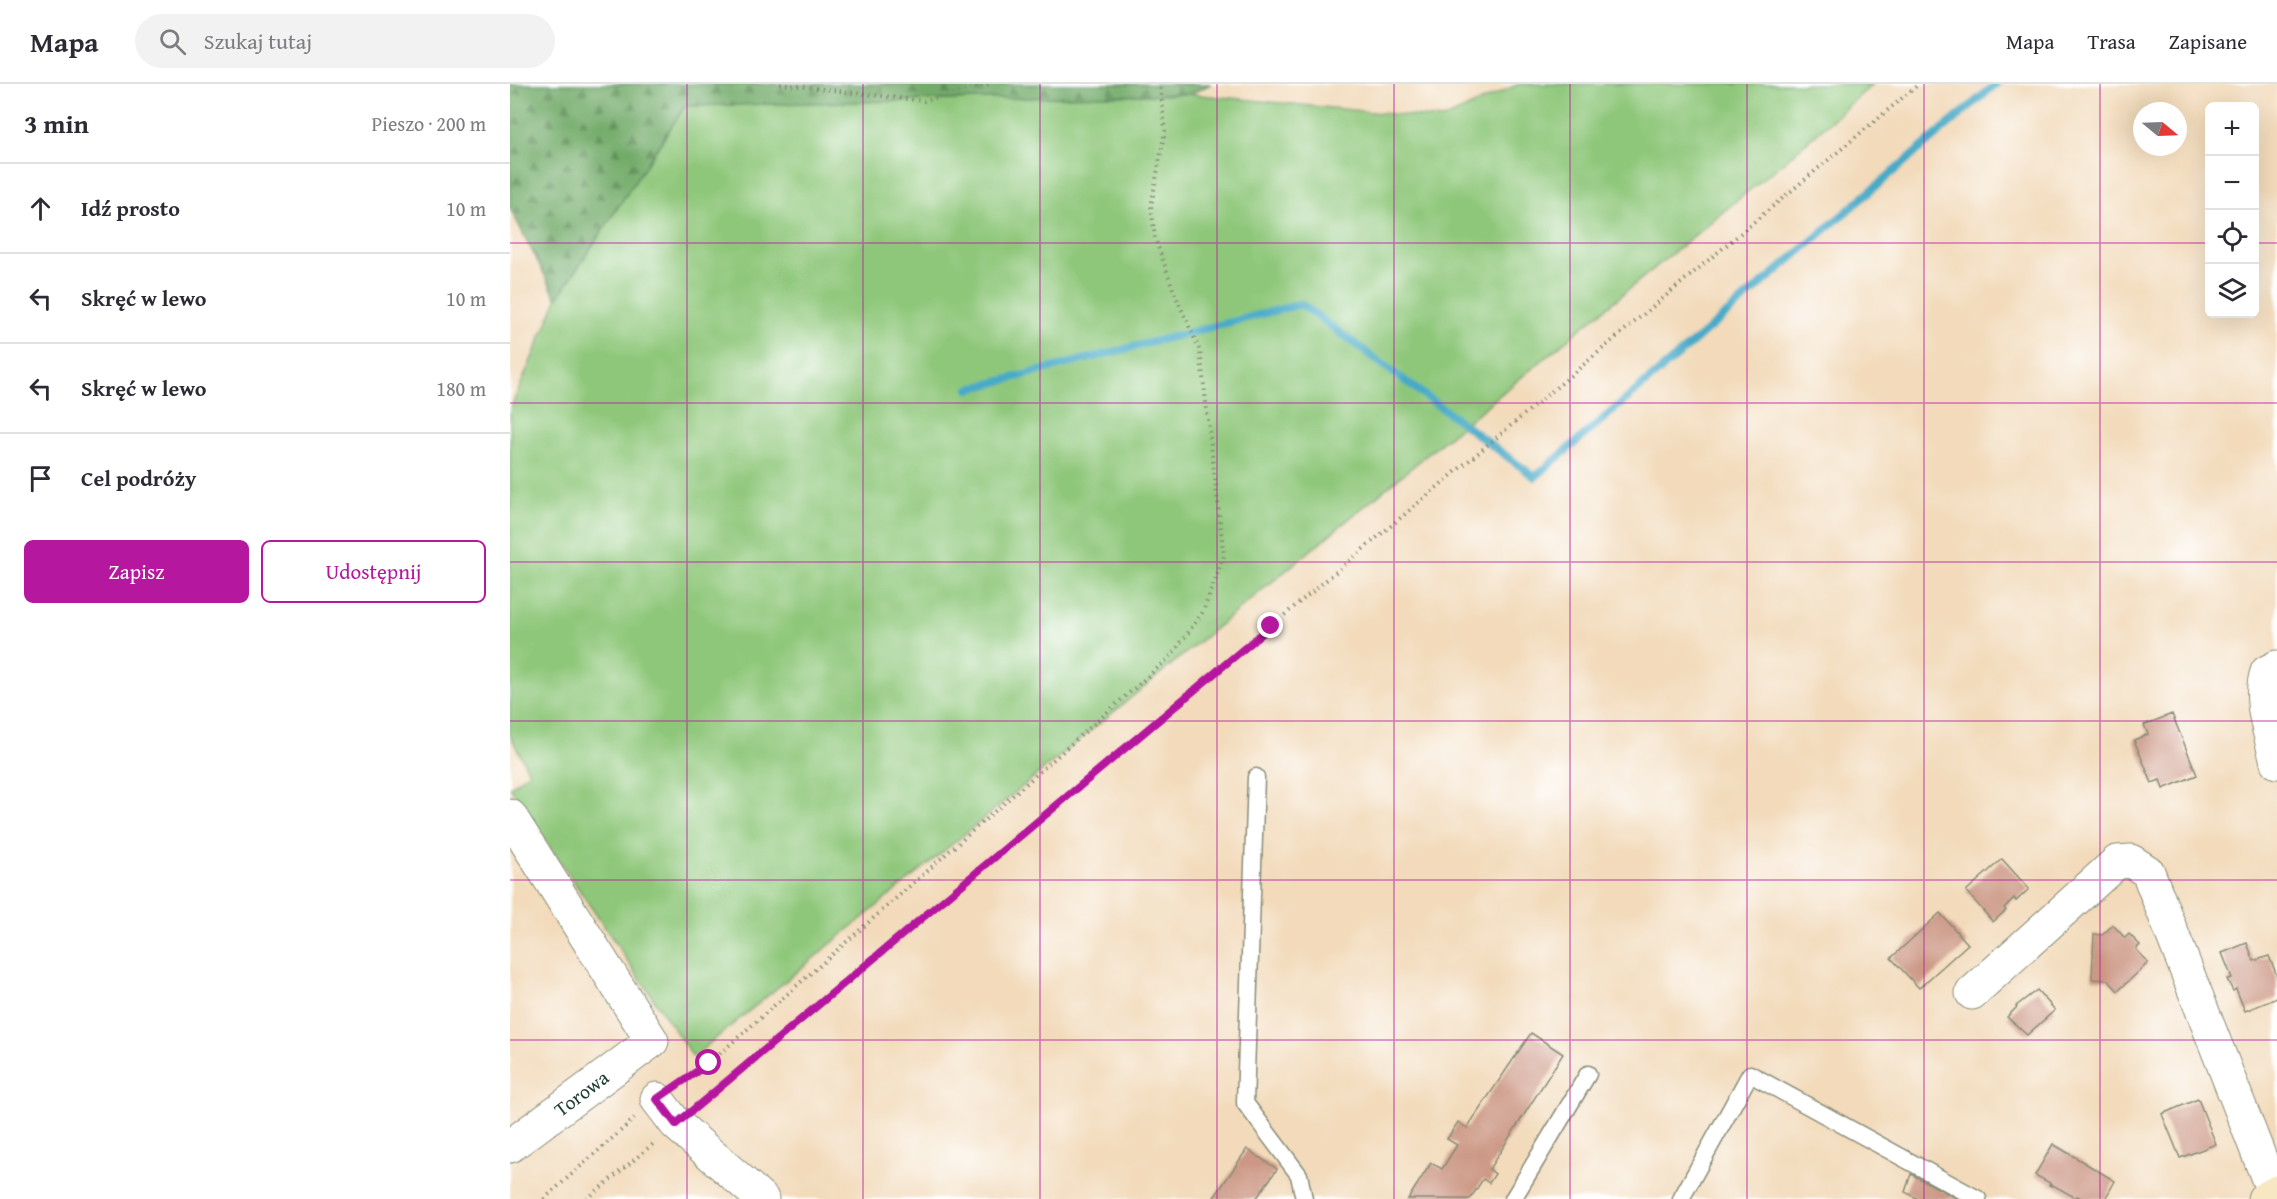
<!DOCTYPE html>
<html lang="pl">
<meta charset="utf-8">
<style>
:root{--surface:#fff;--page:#f2f2f3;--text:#2b2b33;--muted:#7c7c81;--line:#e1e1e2;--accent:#b5179e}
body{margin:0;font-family:"Gentium Book Plus",serif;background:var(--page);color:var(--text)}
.controls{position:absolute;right:18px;top:18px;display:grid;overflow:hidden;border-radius:9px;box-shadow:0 6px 24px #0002}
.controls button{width:54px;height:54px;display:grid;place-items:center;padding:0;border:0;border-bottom:2px solid var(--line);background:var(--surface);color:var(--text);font:30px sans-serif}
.compass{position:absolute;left:1623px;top:18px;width:54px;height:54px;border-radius:50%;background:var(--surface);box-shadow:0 6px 24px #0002;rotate:109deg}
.stop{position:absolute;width:18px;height:18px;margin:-14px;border:4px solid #b5179e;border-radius:50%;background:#fff}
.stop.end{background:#b5179e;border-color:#fff;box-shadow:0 2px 6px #0008}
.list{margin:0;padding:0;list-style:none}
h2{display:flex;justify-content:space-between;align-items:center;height:78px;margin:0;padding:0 24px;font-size:26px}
h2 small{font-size:20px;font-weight:400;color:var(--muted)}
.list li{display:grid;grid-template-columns:39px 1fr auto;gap:18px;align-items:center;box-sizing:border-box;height:90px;padding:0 24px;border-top:2px solid var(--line)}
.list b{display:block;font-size:22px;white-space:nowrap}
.list em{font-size:20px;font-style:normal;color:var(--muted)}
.actions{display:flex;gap:12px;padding:18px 24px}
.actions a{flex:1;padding:14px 0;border:2px solid var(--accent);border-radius:9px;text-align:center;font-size:21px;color:var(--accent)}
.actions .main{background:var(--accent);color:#fff}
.icon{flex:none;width:33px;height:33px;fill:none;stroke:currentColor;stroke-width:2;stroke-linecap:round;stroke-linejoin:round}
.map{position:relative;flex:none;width:1767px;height:1115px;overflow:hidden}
header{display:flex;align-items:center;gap:36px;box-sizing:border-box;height:84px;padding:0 30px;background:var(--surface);border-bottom:2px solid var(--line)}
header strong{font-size:28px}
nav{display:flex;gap:33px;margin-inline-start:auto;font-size:21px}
.search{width:420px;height:54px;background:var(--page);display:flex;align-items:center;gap:15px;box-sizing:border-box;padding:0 21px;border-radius:33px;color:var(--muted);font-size:22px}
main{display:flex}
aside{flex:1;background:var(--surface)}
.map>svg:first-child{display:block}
.green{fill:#8fc77a;stroke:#578257;stroke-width:1.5}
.forest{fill:url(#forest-firs);stroke:#49744f;stroke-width:1.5}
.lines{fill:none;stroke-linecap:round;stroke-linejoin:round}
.stream{stroke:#47aac7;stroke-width:8}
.building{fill:#cc9885}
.lane-casing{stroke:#888c77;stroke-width:19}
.street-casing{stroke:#888c77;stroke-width:35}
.secondary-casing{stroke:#888c77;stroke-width:35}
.path{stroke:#888c77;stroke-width:4;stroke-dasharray:1.5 4.5;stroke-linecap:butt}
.lane{stroke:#fff;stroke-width:16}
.street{stroke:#fff;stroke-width:33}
.secondary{stroke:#f7e8c3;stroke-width:33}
.route{stroke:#b5179e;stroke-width:8}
.grid{fill:none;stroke:#b5179e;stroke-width:1.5;stroke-opacity:0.55}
.labels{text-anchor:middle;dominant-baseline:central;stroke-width:4.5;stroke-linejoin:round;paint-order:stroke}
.street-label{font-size:20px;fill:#1f3d34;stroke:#fff}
</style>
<header>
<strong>Mapa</strong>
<div class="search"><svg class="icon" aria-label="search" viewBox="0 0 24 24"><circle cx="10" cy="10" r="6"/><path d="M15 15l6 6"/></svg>Szukaj tutaj</div>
<nav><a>Mapa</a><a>Trasa</a><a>Zapisane</a></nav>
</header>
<main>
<aside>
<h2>3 min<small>Pieszo · 200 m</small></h2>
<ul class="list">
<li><svg class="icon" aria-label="ahead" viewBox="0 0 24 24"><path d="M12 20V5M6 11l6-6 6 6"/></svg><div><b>Idź prosto</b></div><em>10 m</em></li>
<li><svg class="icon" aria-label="left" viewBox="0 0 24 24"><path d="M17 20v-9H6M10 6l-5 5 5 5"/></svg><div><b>Skręć w lewo</b></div><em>10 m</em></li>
<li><svg class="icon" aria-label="left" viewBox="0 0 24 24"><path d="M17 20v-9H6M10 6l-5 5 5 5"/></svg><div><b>Skręć w lewo</b></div><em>180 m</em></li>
<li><svg class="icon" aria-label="arrive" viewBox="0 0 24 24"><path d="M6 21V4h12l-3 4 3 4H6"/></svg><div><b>Cel podróży</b></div></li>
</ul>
<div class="actions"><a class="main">Zapisz</a><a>Udostępnij</a></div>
</aside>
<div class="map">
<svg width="1767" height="1115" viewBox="0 0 1767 1115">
<defs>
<pattern id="forest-firs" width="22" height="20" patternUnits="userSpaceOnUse" patternTransform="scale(1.5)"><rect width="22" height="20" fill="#73ac6a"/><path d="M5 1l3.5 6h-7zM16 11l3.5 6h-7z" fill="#5e8d58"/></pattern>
</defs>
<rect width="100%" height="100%" fill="#fff"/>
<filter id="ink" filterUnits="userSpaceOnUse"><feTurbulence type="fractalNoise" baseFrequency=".0167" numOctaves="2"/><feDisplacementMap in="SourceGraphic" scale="12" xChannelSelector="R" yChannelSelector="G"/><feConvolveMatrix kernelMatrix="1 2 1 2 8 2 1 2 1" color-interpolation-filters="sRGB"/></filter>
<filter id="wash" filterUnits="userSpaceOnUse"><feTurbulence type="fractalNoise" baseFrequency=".008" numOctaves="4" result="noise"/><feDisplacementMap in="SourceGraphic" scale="24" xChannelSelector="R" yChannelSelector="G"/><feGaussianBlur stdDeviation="1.35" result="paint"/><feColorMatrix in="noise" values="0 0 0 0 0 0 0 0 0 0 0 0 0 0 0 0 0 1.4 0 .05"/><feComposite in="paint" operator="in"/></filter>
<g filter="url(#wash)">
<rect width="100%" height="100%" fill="#f2daba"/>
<path class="green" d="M1009 0H1363L1275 77 183 973 0 704 19 688 0 651V326L47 215 175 22 680 10 933 35Z"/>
<path class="forest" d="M0 0H701L680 10 175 22 47 215 0 124Z"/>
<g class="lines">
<path class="stream" d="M459 305 791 220 1025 393 1486 0"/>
</g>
<g id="blocks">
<path class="building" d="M1662 630 1687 691 1653 705 1650 696 1642 699 1624 656 1638 650 1634 641Z
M1492 775 1519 805 1506 817 1504 814 1494 824 1496 826 1483 838 1456 807Z
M1430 829 1458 860 1409 904 1381 874Z
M1603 841 1615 854 1619 850 1630 861 1626 865 1638 879 1608 907 1598 896 1582 895 1584 850 1592 851Z
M1737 859 1744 877 1759 872 1767 892V914L1735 927 1726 905 1723 907 1717 895 1722 894 1712 869Z
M1527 906 1545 926 1517 951 1497 933 1507 923 1506 922Z
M1021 949 1053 970 979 1085 985 1090 979 1099 973 1095 960 1115H898L921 1079 932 1085 947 1061 937 1055 948 1038 957 1044Z
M1688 1015 1706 1060 1670 1074 1652 1030Z
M1543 1060 1605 1097 1595 1115H1573L1567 1112 1566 1114 1541 1100V1102L1539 1101 1540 1099 1525 1091Z
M737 1065 767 1085 746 1115H703Z
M1401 1090 1448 1115H1408L1395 1108Z"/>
</g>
</g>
<g filter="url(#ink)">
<use href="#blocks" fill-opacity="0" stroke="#888c77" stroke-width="1.5"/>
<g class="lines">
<defs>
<path id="lane" d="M746 693 735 1019 789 1091 794 1115
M1003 1115 1078 990
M1171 1115 1240 990 1468 1115"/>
<path id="street" d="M1767 583 1757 588C1747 616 1761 650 1767 678
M0 732 142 957 0 1062
M1462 909 1607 778 1621 777 1638 788 1764 1110
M147 1015 166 1040 252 1115"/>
<path id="secondary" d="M1754 1115 1767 1108"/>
</defs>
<use href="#lane" class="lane-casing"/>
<use href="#street" class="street-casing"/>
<use href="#secondary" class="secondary-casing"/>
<path class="path" d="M270 0 414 17 480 0
M171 998 199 979 661 572 693 528 714 472 690 267 665 210 645 154 641 122 655 47 650 0
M190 1020 1409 0
M34 1115 125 1034
M77 1115 143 1060"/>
<use href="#lane" class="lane"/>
<use href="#street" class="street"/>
<use href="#secondary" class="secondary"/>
</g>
</g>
<g class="lines" filter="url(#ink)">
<path class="route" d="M199 979 147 1015 166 1040 761 542"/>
</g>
<path class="grid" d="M177 0V1115M353 0V1115M530 0V1115M707 0V1115M884 0V1115M1060 0V1115M1237 0V1115M1414 0V1115M1590 0V1115M0 159H1700M1744 159H1767M0 319H1767M0 478H1767M0 637H1767M0 796H1767M0 956H1767"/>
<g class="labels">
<g class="street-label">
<text transform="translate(71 1009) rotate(-37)">Torowa</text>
</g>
</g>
</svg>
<div class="controls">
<button>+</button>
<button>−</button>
<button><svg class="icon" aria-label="locate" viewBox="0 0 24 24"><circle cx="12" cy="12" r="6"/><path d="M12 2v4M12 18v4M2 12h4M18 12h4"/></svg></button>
<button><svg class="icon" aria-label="layers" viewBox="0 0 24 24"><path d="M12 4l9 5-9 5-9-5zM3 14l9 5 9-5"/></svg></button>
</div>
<svg class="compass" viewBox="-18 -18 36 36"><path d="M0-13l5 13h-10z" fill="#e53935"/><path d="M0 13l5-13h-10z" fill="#7c7c81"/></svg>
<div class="stop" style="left:199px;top:979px"></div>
<div class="stop end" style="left:761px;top:542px"></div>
</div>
</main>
